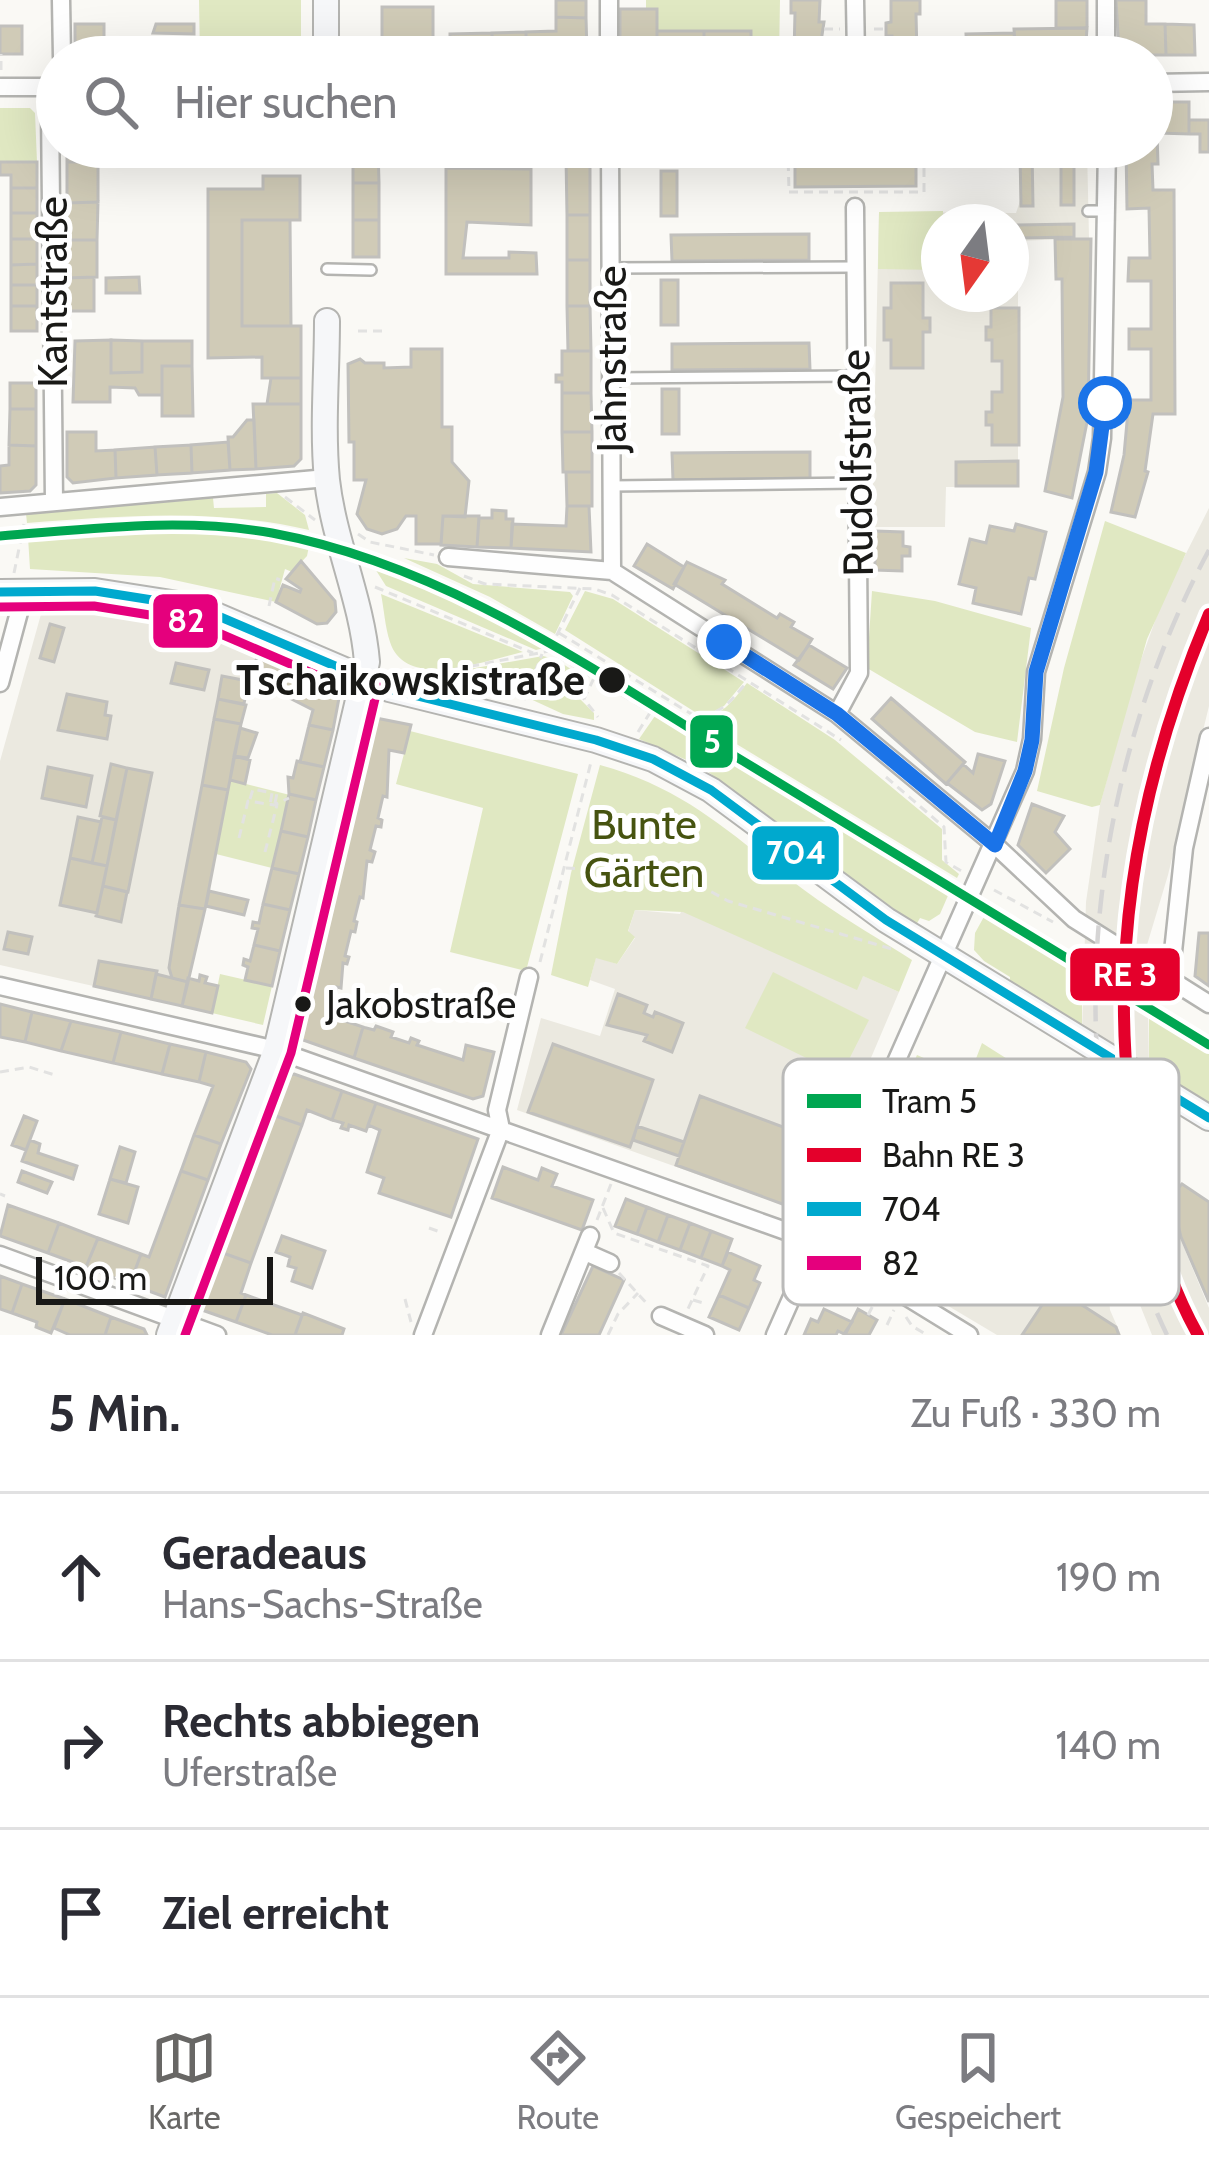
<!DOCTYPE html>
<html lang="de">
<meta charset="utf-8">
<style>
:root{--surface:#fff;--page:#f2f2f3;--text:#2b2b33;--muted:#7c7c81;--line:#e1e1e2;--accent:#686765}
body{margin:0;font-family:Cabin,sans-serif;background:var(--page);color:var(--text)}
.compass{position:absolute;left:921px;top:204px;width:108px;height:108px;border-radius:50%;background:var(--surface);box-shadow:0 12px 48px #0002;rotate:194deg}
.scale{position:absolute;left:36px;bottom:30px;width:237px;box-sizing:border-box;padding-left:12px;border:6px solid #191917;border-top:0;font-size:33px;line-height:42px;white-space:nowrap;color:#191917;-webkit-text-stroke:9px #fff;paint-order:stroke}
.stop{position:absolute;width:36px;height:36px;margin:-27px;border:9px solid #1a73e8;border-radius:50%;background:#fff}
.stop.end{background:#1a73e8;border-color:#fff;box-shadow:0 3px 12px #0008}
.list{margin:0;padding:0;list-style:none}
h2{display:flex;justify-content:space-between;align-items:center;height:156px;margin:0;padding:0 48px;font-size:51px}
h2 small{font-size:39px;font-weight:400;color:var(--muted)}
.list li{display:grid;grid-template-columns:78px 1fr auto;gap:36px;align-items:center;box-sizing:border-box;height:168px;padding:0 48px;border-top:3px solid var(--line)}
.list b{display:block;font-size:45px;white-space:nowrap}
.list p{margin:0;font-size:39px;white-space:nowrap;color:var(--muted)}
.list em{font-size:39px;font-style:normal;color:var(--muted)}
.icon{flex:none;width:66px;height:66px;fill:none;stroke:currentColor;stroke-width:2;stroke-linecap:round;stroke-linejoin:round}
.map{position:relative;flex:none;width:1209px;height:1335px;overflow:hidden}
.search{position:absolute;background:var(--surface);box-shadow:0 12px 48px #0002;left:36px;right:36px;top:36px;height:132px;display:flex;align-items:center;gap:30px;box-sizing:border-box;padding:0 42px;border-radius:66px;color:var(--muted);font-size:45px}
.sheet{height:660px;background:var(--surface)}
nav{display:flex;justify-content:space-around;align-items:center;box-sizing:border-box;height:168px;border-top:3px solid var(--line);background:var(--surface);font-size:33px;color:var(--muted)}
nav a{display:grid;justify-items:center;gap:6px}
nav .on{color:var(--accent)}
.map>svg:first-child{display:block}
.built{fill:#ebe9e0;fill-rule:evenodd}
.green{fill:#e0e8c2}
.building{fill:#d0cbb7;stroke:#c1c0bd;stroke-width:3}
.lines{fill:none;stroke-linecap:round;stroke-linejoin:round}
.lane-casing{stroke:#b4b4b1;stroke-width:14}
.street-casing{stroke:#b4b4b1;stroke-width:21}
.secondary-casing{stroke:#b4b4b1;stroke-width:28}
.path{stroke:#e2e2e1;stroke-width:3;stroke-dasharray:9 6;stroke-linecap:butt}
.lane{stroke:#fefefe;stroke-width:9}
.street{stroke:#fefefe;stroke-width:16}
.secondary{stroke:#f6f7f9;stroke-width:24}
.rail{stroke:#d5d4d4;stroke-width:4.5;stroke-dasharray:24 12;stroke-linecap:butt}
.bus-1-casing{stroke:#fff;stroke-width:18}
.bus-2-casing{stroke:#fff;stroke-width:18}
.bus-1{stroke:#00a9ce;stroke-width:9}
.bus-2{stroke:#e5007d;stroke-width:9}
.rail-1-casing{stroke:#fff;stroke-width:21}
.rail-1{stroke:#e4002b;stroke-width:12}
.tram-1-casing{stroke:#fff;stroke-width:18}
.tram-1{stroke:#00a651;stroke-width:9}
.route{stroke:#1a73e8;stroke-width:15}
.stop-dot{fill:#191917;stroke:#fff;stroke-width:4.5}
.labels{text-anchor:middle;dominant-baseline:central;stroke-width:10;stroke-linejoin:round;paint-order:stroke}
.bus-label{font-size:39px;fill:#191917;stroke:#fff;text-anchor:start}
.street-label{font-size:42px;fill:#191917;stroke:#fff}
.stop-label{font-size:42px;font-weight:bold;fill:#191917;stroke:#fff;text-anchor:end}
.park-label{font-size:42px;fill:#465310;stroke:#fff}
.key{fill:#fff;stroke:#babab9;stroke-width:3}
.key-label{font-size:33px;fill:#191917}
.line-badge{stroke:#fff;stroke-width:4.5}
.badge-label{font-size:33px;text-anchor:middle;font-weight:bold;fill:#fff}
</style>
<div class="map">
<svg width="1209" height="1335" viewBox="0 0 1209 1335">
<rect width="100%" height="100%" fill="#faf9f5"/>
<path class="built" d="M1018 147H1087L1089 238 1018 241V487H946L945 527H872L879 212 1016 213 1020 201ZM939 222H1011V294H939Z
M1209 508V706L1168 875 1147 945 1149 1071 1157 1141 1180 1238 1209 1308V1335H1152L1116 1245 1092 1142 1082 1032 1086 902 1100 805 1134 679 1163 599Z
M43 607 155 618 208 631 258 655 249 679 182 1006 0 965V761Z
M688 897 899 992 805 1213 517 1110 541 1018 600 1036 615 989 590 980 596 957 617 964 635 938 628 932 635 910 680 914Z
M935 1165 1043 1236 1066 1204 1086 1218 1107 1264 1110 1310 1121 1335H997L876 1263Z"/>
<path class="green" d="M199 0H301V57H200Z
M646 0H780L779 57H751V31H657L646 9Z
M0 108H30L35 113 37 162H0Z
M943 211V222H939V270L878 269 879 212Z
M277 493 305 515 309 530C214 508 123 516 27 523L26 514 213 498 214 508 266 507V494Z
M1105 521 1186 553 1147 639 1100 805 1092 807 1037 791 1064 668Z
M167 530 246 534 309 546 307 556 292 572 285 569 276 602 160 577 30 569 28 537Z
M404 558 437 564 473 584 570 592 573 596 555 634 490 597Z
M372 564 460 598 548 647 536 650 386 586Z
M585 591 613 599 744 682 724 706 709 714 695 712 565 630Z
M872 591 935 601 1031 628 1017 742 975 732 867 668Z
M381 594 523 652C486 660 406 692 390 642 385 627 384 609 381 594Z
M543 656 555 659 582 676 574 693 594 713V720L563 714 526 697 436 675Z
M747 683 835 740 942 829V860L959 874 957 878 692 717C720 720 730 704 747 683Z
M657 713 950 891 940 914 929 921 920 918 916 925 700 766 639 739Z
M410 731 578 774 526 971 450 952 483 808 396 784Z
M600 765C695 791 741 845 818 900 848 921 881 940 912 960L899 992 863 976 857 990 683 912 635 910 628 931 635 937 617 964 596 958 588 987 551 975 571 873Z
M230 780 290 795 272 868 216 854Z
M986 913 1082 974V1032L1010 984V977L984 961 974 950 975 933Z
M773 972 869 1020 841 1075 745 1028Z
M220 974 272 986 263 1025 212 1013Z
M1149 1013 1209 1049V1106L1149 1071Z
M982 1043 1082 1106 1088 1170 1086 1218 1066 1204 1043 1237 935 1165Z
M917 1055 953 1071 935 1110 949 1122 936 1149 921 1143 893 1204 857 1188Z"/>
<path class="building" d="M556 0H586V18L556 17Z
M791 0H820L819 22H824L819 55 794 54 795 13H791Z
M891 0H920V14H916L917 55H892V36H886V23L891 22Z
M1056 0H1087V28H1056Z
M1116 0H1146V24H1165L1166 55H1125L1119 51Z
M382 7H433V39L382 38Z
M620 9H657V48H620Z
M556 17 586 18 587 53 583 57H526V32L556 31Z
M75 24H104V40H117V57H75Z
M156 24H194V34L153 33Z
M1165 24 1194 25 1195 55H1166Z
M0 26H22V54H0Z
M1087 28 1085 57H1016L1014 29Z
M657 31H704V55L657 54Z
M704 31H751V55H704Z
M526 32V57H493L492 33Z
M492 33 493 57H450V34Z
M1014 33 1016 57H967L966 34Z
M1152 102H1189V134L1157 133 1158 164H1152L1153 190H1174L1175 414H1153L1145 471 1148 472 1135 517 1111 512 1124 455 1129 400H1151V349H1129V329H1151V281H1128L1129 258H1150L1149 208 1127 209 1126 147H1152Z
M1189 120H1209V152H1200V134H1189Z
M67 147H100L99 162H67Z
M353 147H378L379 183H353Z
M652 147H800V151L652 152Z
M1032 150 1033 206H1021L1020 151Z
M1061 150H1074V205H1061Z
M566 157H590V215H567Z
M0 162H37V188H11V175H0Z
M67 162H98V202L67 203Z
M795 163H916V186L795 187Z
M446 168 531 169V225L467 222 463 258H509V252L536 253 537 274H446Z
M661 171H677V216H661Z
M263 176H300V220H242V326H301V378H262V357L208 358V189H263Z
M353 183H379V220H353Z
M11 188H37V213H11Z
M98 202 97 240H67V203Z
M11 213H37V239H11Z
M567 215H590V260H567Z
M242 220H290L291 326H242Z
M353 220H379V257H353Z
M1074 224V237L1018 238V225Z
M809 234V260L672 261 671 235Z
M11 239H37V264L11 265Z
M1055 239H1091L1088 417 1072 498 1045 491 1063 397 1062 279H1056Z
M67 240H97V277L67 278Z
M567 260H590V306H567Z
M37 264V285H11V265Z
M94 277V311H67V278Z
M139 277 140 293H106V278Z
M661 280H678V325H661Z
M891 283H923V318H930V332H923V368H891V340H884V308H891Z
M11 285H37V306H11Z
M11 306H37V331H11Z
M567 306H590L591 351H568Z
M991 308H1019V445H992V425H986V412H992V392H1002V361H992V340H986V327H991Z
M111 340V373L142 372V341H192V366H162V395H139L135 388 110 387V402H73L75 341Z
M111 340 142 341V372L111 373Z
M809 343 810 369 672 370V344Z
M411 349H442V427H452V462L469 481 465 517 443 516 441 544H416V516H406L397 529 382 534 367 529 357 514 366 480H354V442H349L348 364 360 359 365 363H384V368L411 367Z
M562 351H591V393H562V382H556V375H562Z
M162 366H192L193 416H162Z
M271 378H301V404H267Z
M10 383H36V409H10Z
M662 389H679V434H662Z
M562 393H591L592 432H562Z
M253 404H301V459L294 466 256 469Z
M10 409H36V446L9 445Z
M247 420H254L256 469 230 470 228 437H233Z
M67 432H96V451L115 450 116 478 73 483 67 477Z
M562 432H592V472H563Z
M228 442 230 470 192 473 191 445Z
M9 445 36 446V485L30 491 0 493V466L9 465Z
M191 445 192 473 157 475 155 447Z
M155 447 157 475 116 478 115 450Z
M810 452V478L673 480 672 453Z
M1018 461V486H956V462Z
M566 472H592V506H567Z
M567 506H589L591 552 511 548 512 524 566 526Z
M492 510 506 511V519H513L511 548 477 547 479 518H492Z
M443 516H479L477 547 441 545Z
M1016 524 1046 532 1035 579 1029 578 1021 614 973 603 976 588 959 584 970 539 986 543 990 526 1014 531Z
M875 531 903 532V546L910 547V556H902V571L875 570Z
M647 544 684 567 673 589 634 566Z
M301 561 335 601 336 612 327 623 317 624 276 602 283 585 300 592 301 589 286 579Z
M687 562 725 580 722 584 777 618 780 614 794 622 791 627 812 639 799 660 674 584Z
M50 624 64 628 54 662 40 658Z
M809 645 847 668 833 689 794 665Z
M258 655 289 670 278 692 249 678Z
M176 663 209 670 204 690 171 683Z
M289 670 339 698 333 730 309 725 313 710 278 692Z
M222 676 248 681 244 704 218 699Z
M67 694 107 702 105 715 111 716 107 739 58 730Z
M891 698 965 762 946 784 872 719Z
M218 699 246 705 241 724 214 719Z
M376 718 411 725 404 753 389 750 387 797 383 796 378 818 382 820 381 827 376 826 370 850 375 852 372 862 367 861 363 898 360 897 354 921 357 922 355 932 351 931 345 956 349 957 347 964 343 963 341 988 337 987 328 1024 334 1025 336 1018 363 1027 354 1058 303 1040 296 1031Z
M214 719 241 724 228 790 202 785Z
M309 725 333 730 324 767 300 762Z
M240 728 257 733 248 758 234 756Z
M978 754 1005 761 991 804 982 810 947 783 963 764 973 773Z
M234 756 250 760 245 784 230 780Z
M297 761 324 767 316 800 289 794 288 777 293 778Z
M111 764 127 768 116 820 100 816Z
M48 767 92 776 86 807 42 798Z
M127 768 152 773 128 892 103 886Z
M202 785 228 790 205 909 179 905Z
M289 794 316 800 308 837 281 831Z
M1032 804 1064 816 1055 832 1070 849 1046 873 1018 845Z
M78 817 101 822 92 863 70 858Z
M102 817 116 820 107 866 92 863Z
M281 831 308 837 299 874 272 868Z
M70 858 107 866 97 913 60 905Z
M272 868 299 874 290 910 263 904Z
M103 886 127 892 121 922 96 916Z
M209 891 248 900 244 915 206 906Z
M263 904 290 910 280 951 254 945 258 929 252 928 253 922 259 923Z
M179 905 205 909 188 982 172 978 169 968Z
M8 932 32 937 28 954 4 949Z
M1199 933H1209V986L1195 976Z
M254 945 280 951 272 986 245 980 248 967 243 965 244 959 250 961Z
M99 961 157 971 151 999 94 986Z
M156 974 188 982 182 1006 151 999Z
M200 975 207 977 205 983 218 986 212 1013 182 1006 188 978 199 981Z
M618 994 647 1005 644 1013 653 1017 655 1012 683 1023 672 1052 644 1041 647 1035 607 1025Z
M0 1004 32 1012 25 1042 0 1037Z
M32 1012 71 1021 61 1051 25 1042Z
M71 1021 121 1032 113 1063 61 1051Z
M376 1026 393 1032 391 1037 409 1043 411 1038 419 1041 417 1045 463 1060 466 1045 494 1052 483 1096 473 1099 354 1058 363 1027 374 1030Z
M121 1032 170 1044 162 1074 113 1063Z
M170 1044 206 1052 199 1082 162 1074Z
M553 1044 653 1080 630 1147 528 1112Z
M206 1052 246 1062 251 1069 221 1144 194 1135 213 1086 199 1082Z
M294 1074 342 1091 332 1120 307 1110 302 1125 273 1115 286 1077Z
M342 1091 376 1103 366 1131 349 1125 348 1130 341 1128 343 1123 332 1120Z
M700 1096 818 1140 788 1206 676 1165Z
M376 1103 478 1139 451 1217 379 1193 384 1178 367 1172 380 1130 368 1125Z
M273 1115 302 1125 251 1263 223 1253Z
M24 1116 37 1121 26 1150 12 1145Z
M637 1126 684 1142 679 1156 633 1140Z
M194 1135 221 1144 208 1180 181 1171Z
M30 1140 40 1144 38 1153 77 1166 73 1179 22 1161Z
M120 1147 135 1152 126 1183 110 1179Z
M503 1167 538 1180 542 1168 557 1174 552 1186 593 1200 582 1230 492 1198Z
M22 1171 52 1182 47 1193 18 1182Z
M181 1171 208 1180 165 1297 130 1284 141 1254 149 1257Z
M110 1179 138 1187 128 1223 99 1214Z
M1182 1184 1209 1202V1302L1181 1237 1171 1196Z
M626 1199 647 1207 637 1234 615 1226Z
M8 1205 59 1223 48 1253 0 1236Z
M647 1207 668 1215 658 1242 637 1234Z
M668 1215 690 1223 680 1250 658 1242Z
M59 1223 98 1238 86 1267 48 1253Z
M690 1223 711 1231 701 1258 680 1250Z
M711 1231 732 1239 722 1266 701 1258Z
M282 1236 325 1251 312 1288 292 1281 296 1268 288 1266 290 1257 276 1252Z
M98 1238 141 1254 130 1284 86 1267Z
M728 1252 760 1266 754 1280 760 1283 749 1308 719 1295 730 1270 722 1266Z
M223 1253 251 1263 241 1293 246 1295 236 1322 202 1310Z
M593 1266 624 1280 599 1335H561Z
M0 1276 22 1284 12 1313 0 1309Z
M22 1284 65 1299 51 1333 36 1327 37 1322 12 1313Z
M1054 1287 1116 1327 1119 1335H1022Z
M246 1295 302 1315 295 1335H272L236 1322Z
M719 1295 749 1308 739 1330 709 1317Z
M65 1299 111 1317 105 1335H70L54 1328Z
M824 1309 852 1322 844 1334 838 1331 836 1335H804L811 1319 818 1322Z
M858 1309 877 1320 869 1335H845Z
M303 1313 344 1329 342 1335H295Z
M111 1317 144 1329 147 1335H105Z"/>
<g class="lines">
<defs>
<path id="lane" d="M610 155 788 154
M1088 211H1108
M610 268 855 267
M327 269 371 270
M611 378 854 376
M611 486 856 483"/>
<path id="street" d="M61 0 62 57
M609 0V57
M855 0 856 57
M1106 0V57
M1152 83 1209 82
M0 87H57
M610 147 612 571
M54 501 50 107 57 85
M0 507 327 478
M448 557 612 571 837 714 995 845 1074 919 1209 1004
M0 683 25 590
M837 714 859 673 855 207
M1170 980 1184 848 1209 737
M0 986 276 1050 794 1234 834 1252 969 1335
M585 1252 610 1263
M0 1255 217 1335
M661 1316 705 1335
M423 1335 501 1129 497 1110 529 977
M550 1335 590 1236
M775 1335 1025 771 1032 739 1036 672 1097 472 1102 438 1107 147"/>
<path id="secondary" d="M326 0V57
M0 592 95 591 197 607 389 689 596 740 653 759 711 790 886 920 1209 1118
M169 1335 276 1050 367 662C362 600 334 542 327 480 322 428 327 373 327 321"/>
</defs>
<use href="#lane" class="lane-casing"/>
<use href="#street" class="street-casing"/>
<use href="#secondary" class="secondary-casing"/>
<path class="path" d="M824 29H840
M874 29H886
M1 70V54
M924 153V192H789L788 154Z
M855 163V147
M358 331H388
M285 497 315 520
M358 534 370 542 434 555
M14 573 24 524
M464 576 485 584 595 589 612 595 841 740
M375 587 533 653
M269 606 275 578 280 580
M559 633 693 715C720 718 731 700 748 681
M550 649 580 588
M426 675 549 651 650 712
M594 678 584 699 598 717
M524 700 542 654
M638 732 661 695
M886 777 944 827 946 862 965 873
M250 799 253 789 272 793 270 805
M275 803 277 793
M239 838 248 801 274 805 289 798
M265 852 277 805
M566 868 679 874 728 901 892 949
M994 890 1053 922
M540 962 591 762
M0 1072 29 1067 58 1076
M0 1194 5 1196
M603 1208 614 1233 708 1266 687 1311
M597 1220 611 1184
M429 1228 443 1233
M826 1269 847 1281
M619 1273 649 1306
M405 1299 411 1322
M693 1300 707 1304
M868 1315 876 1300
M906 1317 912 1326 927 1335
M887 1325 894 1310
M608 1335 618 1314 638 1293"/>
<use href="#lane" class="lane"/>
<use href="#street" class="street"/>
<use href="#secondary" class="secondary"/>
<path class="rail" d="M1167 1335C1051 1092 1084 783 1209 550"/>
<defs>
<path id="bus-1" d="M0 592 95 591 197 607 389 689 596 740 653 759 711 790 886 920 1209 1118"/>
<path id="bus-2" d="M0 607 94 606 193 622 358 693
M185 1335 291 1053 379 682"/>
</defs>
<use href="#bus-1" class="bus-1-casing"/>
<use href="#bus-2" class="bus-2-casing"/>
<use href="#bus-1" class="bus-1"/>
<use href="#bus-2" class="bus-2"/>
<defs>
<path id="rail-1" d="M1198 1335C1169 1283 1153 1228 1141 1170 1101 979 1134 792 1209 614"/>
</defs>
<use href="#rail-1" class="rail-1-casing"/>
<use href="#rail-1" class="rail-1"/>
<defs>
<path id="tram-1" d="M0 536C91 529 181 517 272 533 446 565 595 671 743 761 899 856 1054 950 1209 1045"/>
</defs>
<use href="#tram-1" class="tram-1-casing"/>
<use href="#tram-1" class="tram-1"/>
</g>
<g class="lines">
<path class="route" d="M724 642 837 714 995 845 1025 771 1032 740 1036 672 1096 472 1105 403"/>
</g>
<g class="stop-dot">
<circle cx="612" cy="680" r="15"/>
<circle cx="303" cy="1004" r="10"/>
</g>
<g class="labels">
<g class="bus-label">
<text x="326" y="1004">Jakobstraße</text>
</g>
<g class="street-label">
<text transform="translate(52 292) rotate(-90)">Kantstraße</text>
<text transform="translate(611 359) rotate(-90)">Jahnstraße</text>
<text transform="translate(856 463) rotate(-91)">Rudolfstraße</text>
</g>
<g class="stop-label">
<text x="585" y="680">Tschaikowskistraße</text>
</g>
<g class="park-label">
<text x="644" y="824">Bunte<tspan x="644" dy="48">Gärten</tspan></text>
</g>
</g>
<rect x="783" y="1059" width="396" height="246" rx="18" class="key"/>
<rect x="807" y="1094" width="54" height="14" fill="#00a651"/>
<rect x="807" y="1148" width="54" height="14" fill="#e4002b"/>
<rect x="807" y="1202" width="54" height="14" fill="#00a9ce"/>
<rect x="807" y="1256" width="54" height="14" fill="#e5007d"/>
<g class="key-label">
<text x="882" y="1113">Tram 5</text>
<text x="882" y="1167">Bahn RE 3</text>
<text x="882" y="1221">704</text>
<text x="882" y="1275">82</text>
</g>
<g class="line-badge">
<rect x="151" y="592" width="69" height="58" rx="12" fill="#e5007d"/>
<rect x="688" y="713" width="47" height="57" rx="12" fill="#00a651"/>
<rect x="750" y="824" width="91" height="58" rx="12" fill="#00a9ce"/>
<rect x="1068" y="946" width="114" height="57" rx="12" fill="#e4002b"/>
</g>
<g class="badge-label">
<text x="186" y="632">82</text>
<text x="712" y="753">5</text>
<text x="796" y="864">704</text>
<text x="1125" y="986">RE 3</text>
</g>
</svg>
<svg class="compass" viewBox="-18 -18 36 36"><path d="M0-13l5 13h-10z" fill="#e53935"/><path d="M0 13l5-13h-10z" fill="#7c7c81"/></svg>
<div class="scale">100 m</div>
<div class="stop" style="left:1105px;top:403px"></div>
<div class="stop end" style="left:724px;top:642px"></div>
<div class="search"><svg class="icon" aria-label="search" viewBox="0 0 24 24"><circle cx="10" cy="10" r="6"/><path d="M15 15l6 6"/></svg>Hier suchen</div>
</div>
<section class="sheet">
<h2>5 Min.<small>Zu Fuß · 330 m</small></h2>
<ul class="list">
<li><svg class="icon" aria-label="ahead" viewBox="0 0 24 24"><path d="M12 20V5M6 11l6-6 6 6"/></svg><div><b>Geradeaus</b><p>Hans-Sachs-Straße</p></div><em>190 m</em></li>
<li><svg class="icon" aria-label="right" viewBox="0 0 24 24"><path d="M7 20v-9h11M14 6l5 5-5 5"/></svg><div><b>Rechts abbiegen</b><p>Uferstraße</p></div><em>140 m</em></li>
<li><svg class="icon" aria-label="arrive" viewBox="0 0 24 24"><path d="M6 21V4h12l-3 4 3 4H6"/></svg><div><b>Ziel erreicht</b></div></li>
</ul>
</section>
<nav>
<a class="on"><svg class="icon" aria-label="map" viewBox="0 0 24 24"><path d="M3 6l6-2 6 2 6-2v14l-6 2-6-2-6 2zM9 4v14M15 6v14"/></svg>Karte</a>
<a><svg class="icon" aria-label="directions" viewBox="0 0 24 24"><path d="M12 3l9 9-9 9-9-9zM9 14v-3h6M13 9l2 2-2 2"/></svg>Route</a>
<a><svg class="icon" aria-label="saved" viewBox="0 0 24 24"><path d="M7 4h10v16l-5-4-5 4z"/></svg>Gespeichert</a>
</nav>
